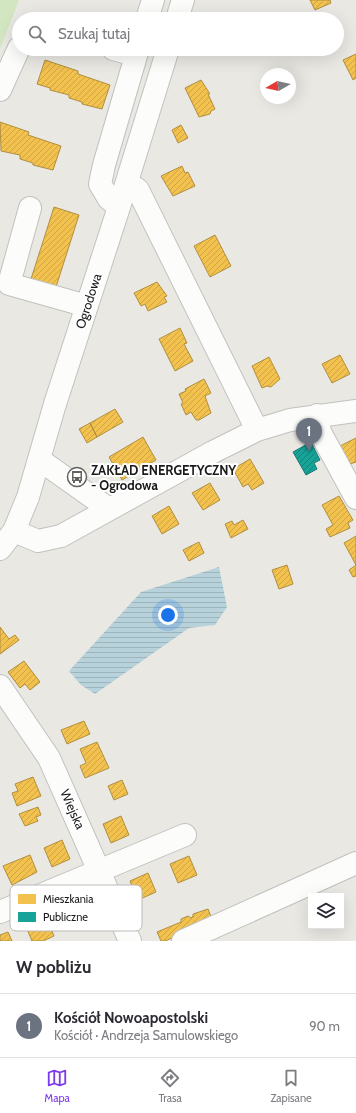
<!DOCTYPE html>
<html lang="pl">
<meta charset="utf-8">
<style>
:root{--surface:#fff;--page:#f7f7f7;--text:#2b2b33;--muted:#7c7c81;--line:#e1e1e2;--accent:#7c3aed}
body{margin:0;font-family:Cabin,sans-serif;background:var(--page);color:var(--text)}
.controls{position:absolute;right:12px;bottom:12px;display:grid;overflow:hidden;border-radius:0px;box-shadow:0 4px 16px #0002}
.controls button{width:36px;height:36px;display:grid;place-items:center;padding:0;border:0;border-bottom:1px solid var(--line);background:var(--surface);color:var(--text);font:20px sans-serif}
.compass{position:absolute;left:260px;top:68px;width:36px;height:36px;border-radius:50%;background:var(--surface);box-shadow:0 4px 16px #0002;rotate:261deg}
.you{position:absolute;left:168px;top:615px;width:14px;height:14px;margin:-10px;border:3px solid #fff;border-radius:50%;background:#1a73e8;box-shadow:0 0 0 6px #1a73e833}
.badge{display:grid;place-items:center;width:26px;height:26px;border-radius:50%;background:var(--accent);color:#fff;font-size:13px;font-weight:700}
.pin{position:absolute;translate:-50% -33px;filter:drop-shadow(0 1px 2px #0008)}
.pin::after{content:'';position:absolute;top:21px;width:14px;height:12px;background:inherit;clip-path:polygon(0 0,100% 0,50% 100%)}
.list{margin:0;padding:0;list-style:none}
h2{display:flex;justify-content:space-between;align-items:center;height:52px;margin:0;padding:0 16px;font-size:17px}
h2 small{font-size:13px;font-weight:400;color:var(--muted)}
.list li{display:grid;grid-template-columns:26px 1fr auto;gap:12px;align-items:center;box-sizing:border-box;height:64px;padding:0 16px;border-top:1px solid var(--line)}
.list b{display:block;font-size:15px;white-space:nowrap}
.list p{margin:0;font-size:13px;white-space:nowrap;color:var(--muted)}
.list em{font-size:13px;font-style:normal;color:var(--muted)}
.icon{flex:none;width:22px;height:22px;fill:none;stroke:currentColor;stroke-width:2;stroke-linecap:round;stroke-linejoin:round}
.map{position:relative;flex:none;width:356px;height:941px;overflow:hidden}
.search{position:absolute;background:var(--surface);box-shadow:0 4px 16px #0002;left:12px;right:12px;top:12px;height:44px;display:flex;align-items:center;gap:10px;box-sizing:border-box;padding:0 14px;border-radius:22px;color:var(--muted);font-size:15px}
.sheet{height:116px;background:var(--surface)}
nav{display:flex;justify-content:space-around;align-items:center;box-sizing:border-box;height:56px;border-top:1px solid var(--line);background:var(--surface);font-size:11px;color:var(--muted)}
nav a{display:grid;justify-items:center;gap:2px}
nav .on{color:var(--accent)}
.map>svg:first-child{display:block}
.garden{fill:#d3e6c2}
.water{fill:url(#water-rules)}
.homes{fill:url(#homes-hatch);stroke:#b18f3e}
.public{fill:url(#public-hatch);stroke:#187a72}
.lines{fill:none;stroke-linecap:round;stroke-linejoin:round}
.minor-casing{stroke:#c1c1bf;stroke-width:24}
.minor{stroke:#fcfcfb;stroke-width:22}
.labels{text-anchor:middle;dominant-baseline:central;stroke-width:4;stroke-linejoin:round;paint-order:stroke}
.street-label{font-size:13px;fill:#1a1a1a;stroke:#fff}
.poi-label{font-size:13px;font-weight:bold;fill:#1a1a1a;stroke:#fff;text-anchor:start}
.key{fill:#fff;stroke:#bababa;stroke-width:1}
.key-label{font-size:11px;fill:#1a1a1a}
</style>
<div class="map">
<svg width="356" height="941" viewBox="0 0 356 941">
<defs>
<pattern id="water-rules" width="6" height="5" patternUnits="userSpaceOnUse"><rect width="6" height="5" fill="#b7d2db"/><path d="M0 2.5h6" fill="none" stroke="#9db4bb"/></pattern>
<pattern id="homes-hatch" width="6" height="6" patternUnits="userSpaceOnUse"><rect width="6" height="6" fill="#f2c14e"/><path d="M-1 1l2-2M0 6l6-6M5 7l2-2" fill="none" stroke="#cfa544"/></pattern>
<pattern id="public-hatch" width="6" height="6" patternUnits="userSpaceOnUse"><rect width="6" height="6" fill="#17a398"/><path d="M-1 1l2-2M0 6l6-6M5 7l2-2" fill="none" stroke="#14847b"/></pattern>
</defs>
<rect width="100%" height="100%" fill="#e9e8e3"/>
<path class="garden" d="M0 0H19L0 49Z"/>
<path class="water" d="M219 567 227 607 215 625 189 628 95 694 81 685 69 671 141 592Z"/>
<path class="homes" d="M310 0H330L331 3 315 10Z
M356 54V78L353 80 343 60Z
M45 60 78 71V74L110 85 102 109 82 104V102L69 98V95L50 90V88L37 84Z
M201 80 210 94H208L215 109 211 111 210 114 199 117 185 88Z
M0 122 29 132 28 135 61 146 53 170 33 165V163L20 159V155L1 151Z
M181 125 188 138 178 143 172 130Z
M182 166 185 173 188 172 195 186 173 196 161 176Z
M54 207 79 215 56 287 31 279Z
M215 235 231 266 210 277 194 246Z
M157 282 167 296 164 297 167 302 148 311 145 304 141 306 134 293Z
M180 328 187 343 184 344 193 361 175 371 159 339Z
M340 355 350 374 332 383 322 364Z
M269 357 280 379 271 387 267 386 262 388 252 366Z
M204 379 211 393 205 396 211 413 199 420H196L191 412 186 415 181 404 183 403 179 394 186 391 185 389Z
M115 409 123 422 97 437 90 423Z
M90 423 97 437 87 443 79 429Z
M143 437 156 460 122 480 109 457Z
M356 438V462L350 464 340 446Z
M250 459 264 483 252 490 248 484 243 487 233 469Z
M210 483 220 500 203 510 192 493Z
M339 496 353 520 348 523 350 528 330 537 326 529 333 525 322 505Z
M169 506 179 524 162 534 152 516Z
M243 520 248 529 231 538 225 524 232 521 234 525Z
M356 536V576L353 577 349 570 356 565 344 543Z
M199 542 204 553 189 561 183 550Z
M287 565 293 584 279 589 272 570Z
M0 627 9 639 15 635 19 640 0 654Z
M24 661 40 682 30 690 25 684 20 688 8 672Z
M84 721 90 734 67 744 61 730Z
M97 742 109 768 85 778 80 766 86 763 80 749Z
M33 777 41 796 17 806 12 793 18 791 15 784Z
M122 780 128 794 114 800 108 786Z
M38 807 41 815 36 817 38 821 25 826 19 814Z
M121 816 129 835 111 843 103 824Z
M62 840 70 859 52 867 44 848Z
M30 855 37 872 12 885 3 866Z
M189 856 197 875 178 883 170 864Z
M148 873 156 892 138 900 130 881Z
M208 909 212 919 207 923 165 941H161L157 932 181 922V919L188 916 191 918 193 916V914Z
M46 917 54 936 43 941H32L27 929 31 928 29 924Z
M8 932 12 941H0V935Z"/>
<path class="public" d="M311 442 320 460 314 463 317 469 306 475 293 452Z"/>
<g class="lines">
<defs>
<path id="minor" d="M147 19 153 0
M177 19 183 0
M113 49 136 55
M0 90 19 48
M127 182 138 190 257 430
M119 207 109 199 100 184 104 165 138 49
M30 208 9 284 87 306
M317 415 320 432 356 498
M40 460 109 509
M14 531 38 541 61 536 213 452 257 430 290 420 356 411
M0 549 14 531 28 497 55 404 119 207 168 49
M0 686 49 758 130 941
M0 912 185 835
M183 941 356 863"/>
</defs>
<use href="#minor" class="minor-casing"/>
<use href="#minor" class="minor"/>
</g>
<defs>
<symbol id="bus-ring" viewBox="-11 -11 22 22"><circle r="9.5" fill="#fff" stroke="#626260" stroke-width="1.5"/><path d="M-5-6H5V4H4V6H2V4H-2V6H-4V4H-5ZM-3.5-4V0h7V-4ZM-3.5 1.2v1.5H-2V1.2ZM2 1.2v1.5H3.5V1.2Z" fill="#626260"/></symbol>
</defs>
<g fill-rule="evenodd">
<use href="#bus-ring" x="66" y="466" width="22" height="22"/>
</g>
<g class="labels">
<g class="street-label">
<text transform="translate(88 301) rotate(-72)">Ogrodowa</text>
<text transform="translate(73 809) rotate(66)">Wiejska</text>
</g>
<g class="poi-label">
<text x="91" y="470">ZAKŁAD ENERGETYCZNY<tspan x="91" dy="15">- Ogrodowa</tspan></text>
</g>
</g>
<rect x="10" y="885" width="132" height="46" rx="6" class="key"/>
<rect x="18" y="894" width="18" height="10" fill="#f2c14e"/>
<rect x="18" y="912" width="18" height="10" fill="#17a398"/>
<g class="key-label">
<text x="43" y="903">Mieszkania</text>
<text x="43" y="921">Publiczne</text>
</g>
</svg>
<div class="controls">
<button><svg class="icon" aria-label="layers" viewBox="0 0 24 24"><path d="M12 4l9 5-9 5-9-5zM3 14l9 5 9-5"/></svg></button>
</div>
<svg class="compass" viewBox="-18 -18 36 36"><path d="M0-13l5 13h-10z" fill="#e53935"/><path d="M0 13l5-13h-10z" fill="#7c7c81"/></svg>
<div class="you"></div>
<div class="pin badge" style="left:309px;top:451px;background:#6b7280">1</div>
<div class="search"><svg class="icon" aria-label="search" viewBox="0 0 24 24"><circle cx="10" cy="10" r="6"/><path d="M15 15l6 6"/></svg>Szukaj tutaj</div>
</div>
<section class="sheet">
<h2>W pobliżu<small></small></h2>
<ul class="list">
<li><span class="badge" style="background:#6b7280">1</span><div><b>Kościół Nowoapostolski</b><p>Kościół · Andrzeja Samulowskiego</p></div><em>90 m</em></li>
</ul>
</section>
<nav>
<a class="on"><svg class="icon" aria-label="map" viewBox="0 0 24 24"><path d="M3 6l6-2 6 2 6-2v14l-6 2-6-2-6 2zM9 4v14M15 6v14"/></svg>Mapa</a>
<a><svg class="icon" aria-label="directions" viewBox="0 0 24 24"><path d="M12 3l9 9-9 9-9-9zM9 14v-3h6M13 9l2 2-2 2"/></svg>Trasa</a>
<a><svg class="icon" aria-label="saved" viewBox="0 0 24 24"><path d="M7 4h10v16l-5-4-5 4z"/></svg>Zapisane</a>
</nav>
